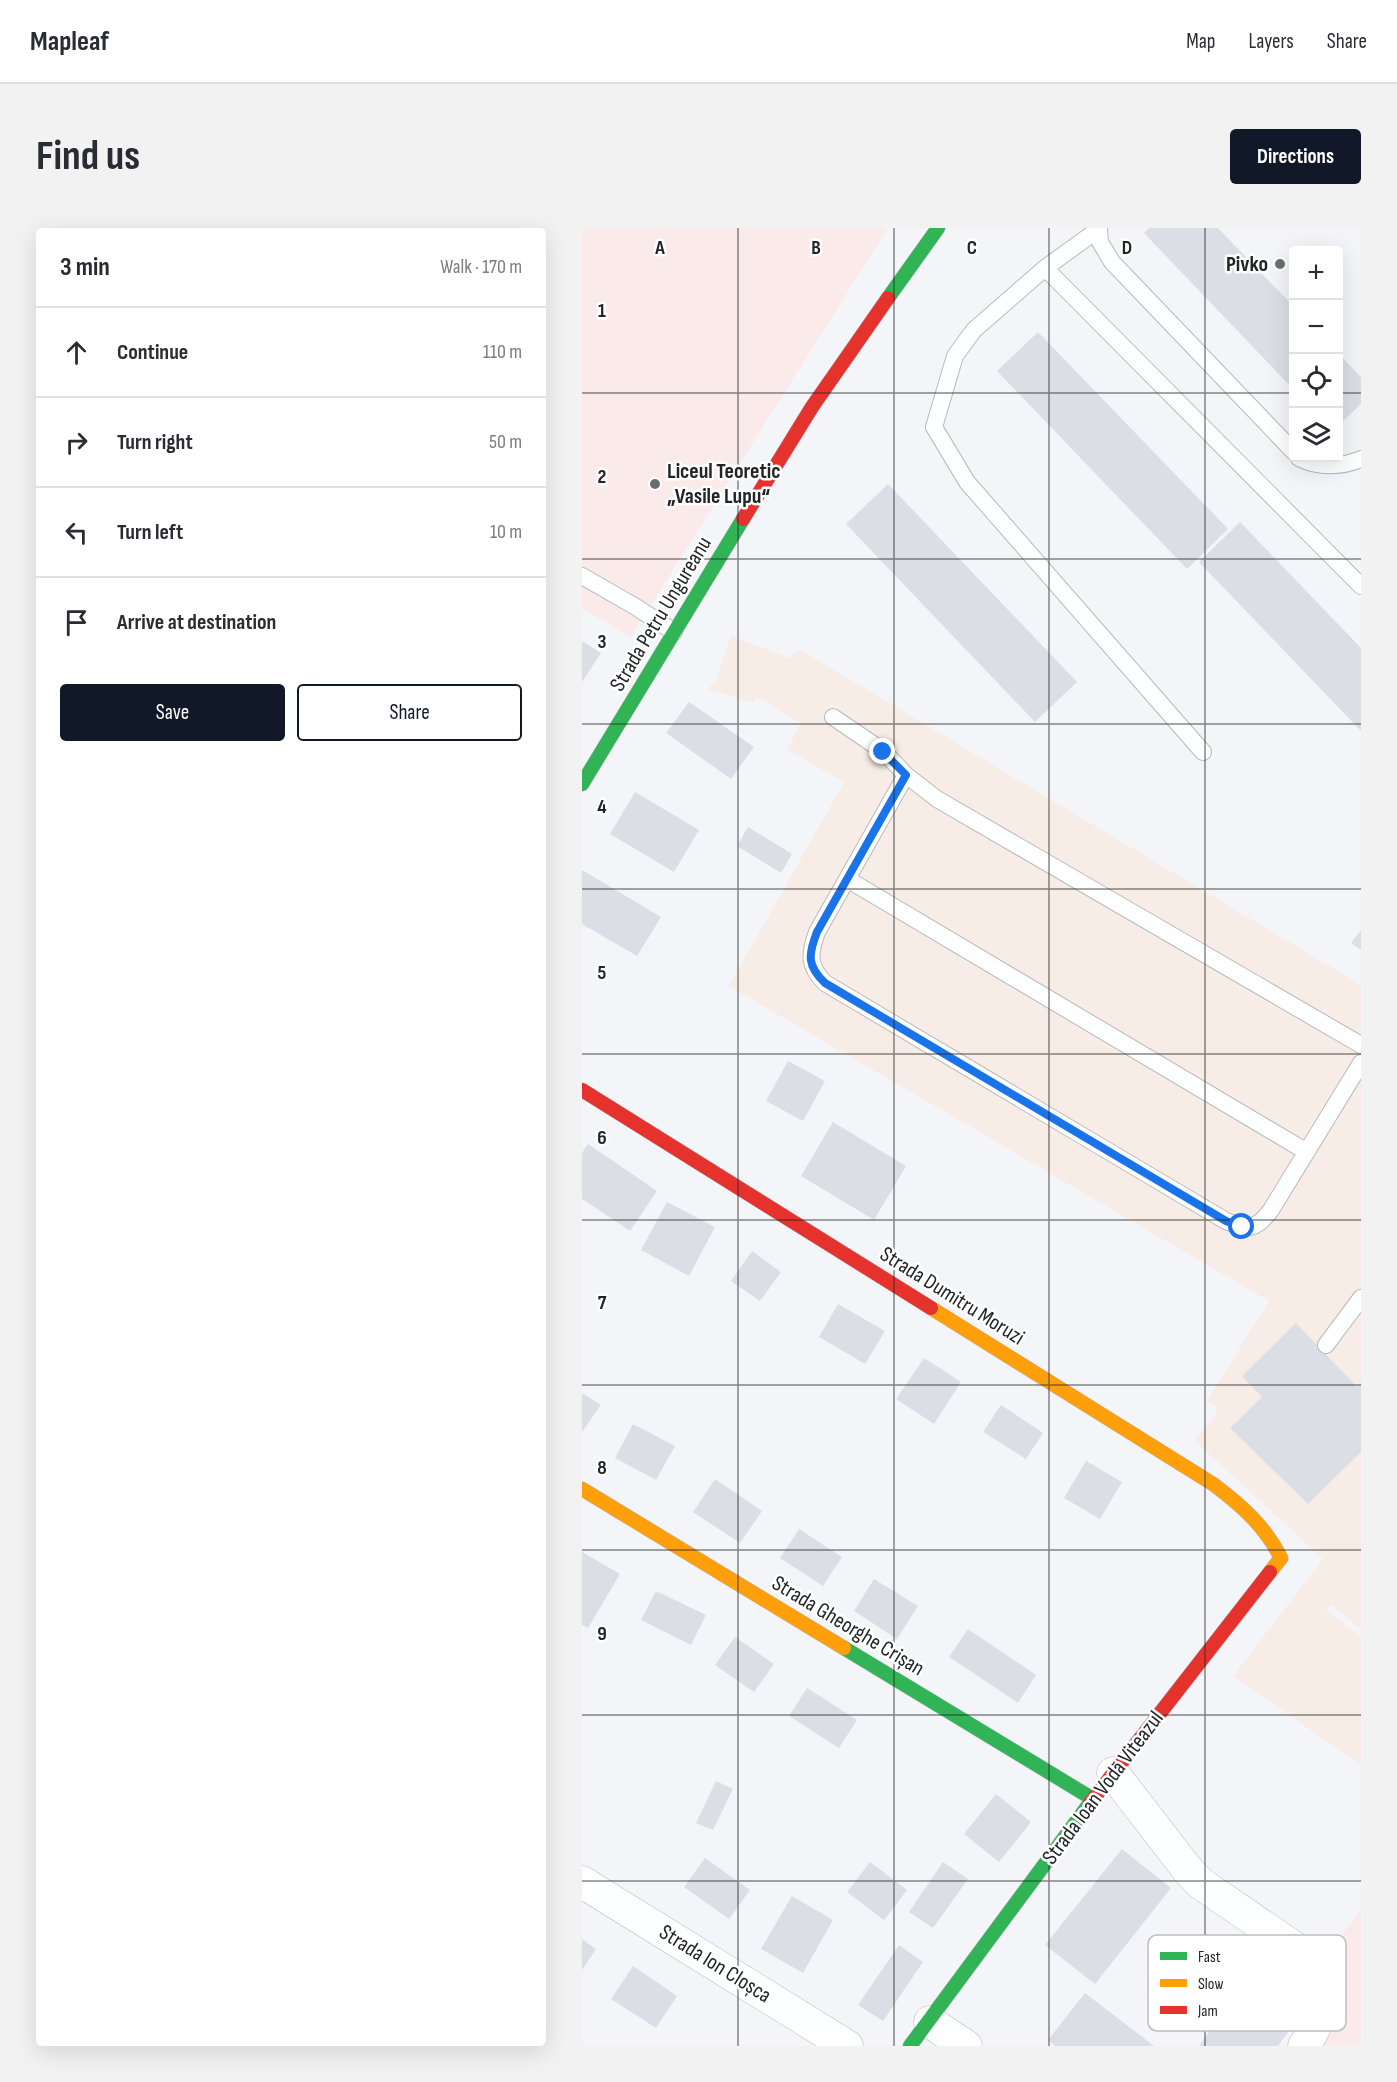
<!DOCTYPE html>
<meta charset="utf-8">
<style>
:root{--surface:#fff;--page:#f2f2f3;--text:#2b2b33;--muted:#7c7c81;--line:#e1e1e2;--accent:#111827}
body{margin:0;font-family:"Sofia Sans Condensed",sans-serif;background:var(--page);color:var(--text)}
.controls{position:absolute;right:18px;top:18px;display:grid;overflow:hidden;border-radius:6px;box-shadow:0 6px 24px #0002}
.controls button{width:54px;height:54px;display:grid;place-items:center;padding:0;border:0;border-bottom:2px solid var(--line);background:var(--surface);color:var(--text);font:30px sans-serif}
.stop{position:absolute;width:18px;height:18px;margin:-14px;border:4px solid #1a73e8;border-radius:50%;background:#fff}
.stop.end{background:#1a73e8;border-color:#fff;box-shadow:0 2px 6px #0008}
.list{margin:0;padding:0;list-style:none}
h2{display:flex;justify-content:space-between;align-items:center;height:78px;margin:0;padding:0 24px;font-size:26px}
h2 small{font-size:20px;font-weight:400;color:var(--muted)}
.list li{display:grid;grid-template-columns:39px 1fr auto;gap:18px;align-items:center;box-sizing:border-box;height:90px;padding:0 24px;border-top:2px solid var(--line)}
.list b{display:block;font-size:22px;white-space:nowrap}
.list em{font-size:20px;font-style:normal;color:var(--muted)}
.actions{display:flex;gap:12px;padding:18px 24px}
.actions a{flex:1;padding:14px 0;border:2px solid var(--accent);border-radius:6px;text-align:center;font-size:21px;color:var(--accent)}
.actions .main{background:var(--accent);color:#fff}
.icon{flex:none;width:33px;height:33px;fill:none;stroke:currentColor;stroke-width:2;stroke-linecap:round;stroke-linejoin:round}
.map{position:relative;flex:none;width:779px;height:1818px;overflow:hidden;border-radius:6px}
header{display:flex;align-items:center;gap:36px;box-sizing:border-box;height:84px;padding:0 30px;background:var(--surface);border-bottom:2px solid var(--line)}
header strong{font-size:28px}
nav{display:flex;gap:33px;margin-inline-start:auto;font-size:21px}
.intro{display:flex;align-items:center;justify-content:space-between;box-sizing:border-box;height:144px;padding:0 36px}
h1{margin:0;font-size:42px}
.button{padding:15px 27px;border-radius:6px;background:var(--accent);color:#fff;font-size:21px;font-weight:700}
main{display:flex;gap:36px;padding:0 36px}
aside{flex:1;background:var(--surface);border-radius:6px;box-shadow:0 6px 24px #0002}
.map>svg:first-child{display:block}
.industrial{fill:#f8ece7}
.education{fill:#faebea}
.building{fill:#dbdee5}
.lines{fill:none;stroke-linecap:round;stroke-linejoin:round}
.lane-casing{stroke:#b8b9bc;stroke-width:18}
.street-casing{stroke:#b8b9bc;stroke-width:33}
.fast-casing{stroke:#b8b9bc;stroke-width:15}
.slow-casing{stroke:#b8b9bc;stroke-width:15}
.jam-casing{stroke:#b8b9bc;stroke-width:15}
.lane{stroke:#fdfefe;stroke-width:16}
.street{stroke:#fdfefe;stroke-width:32}
.fast{stroke:#30b455;stroke-width:14}
.slow{stroke:#ff9f0a;stroke-width:14}
.jam{stroke:#e5322d;stroke-width:14}
.route{stroke:#1a73e8;stroke-width:8}
.grid{fill:none;stroke:#232427;stroke-width:1.5;stroke-opacity:0.55}
.poi-dot{fill:#6c6d70;stroke:#fff;stroke-width:2}
.labels{text-anchor:middle;dominant-baseline:central;stroke-width:5;stroke-linejoin:round;paint-order:stroke}
.poi-label{font-size:22px;font-weight:bold;fill:#232427;stroke:#fff;text-anchor:end}
.street-label{font-size:22px;fill:#232427;stroke:#fff}
.key{fill:#fff;stroke:#bdbdbe;stroke-width:1.5}
.key-label{font-size:16px;fill:#232427}
.grid-label{font-size:20px;text-anchor:middle;font-weight:bold;fill:#232427;stroke:#fff;stroke-width:5;stroke-linejoin:round;paint-order:stroke}
</style>
<header>
<strong>Mapleaf</strong>
<nav><a>Map</a><a>Layers</a><a>Share</a></nav>
</header>
<div class="intro"><h1>Find us</h1><a class="button">Directions</a></div>
<main>
<aside>
<h2>3 min<small>Walk · 170 m</small></h2>
<ul class="list">
<li><svg class="icon" aria-label="ahead" viewBox="0 0 24 24"><path d="M12 20V5M6 11l6-6 6 6"/></svg><div><b>Continue</b></div><em>110 m</em></li>
<li><svg class="icon" aria-label="right" viewBox="0 0 24 24"><path d="M7 20v-9h11M14 6l5 5-5 5"/></svg><div><b>Turn right</b></div><em>50 m</em></li>
<li><svg class="icon" aria-label="left" viewBox="0 0 24 24"><path d="M17 20v-9H6M10 6l-5 5 5 5"/></svg><div><b>Turn left</b></div><em>10 m</em></li>
<li><svg class="icon" aria-label="arrive" viewBox="0 0 24 24"><path d="M6 21V4h12l-3 4 3 4H6"/></svg><div><b>Arrive at destination</b></div></li>
</ul>
<div class="actions"><a class="main">Save</a><a>Share</a></div>
</aside>
<div class="map">
<svg width="779" height="1818" viewBox="0 0 779 1818">
<rect width="100%" height="100%" fill="#f4f5f9"/>
<path class="industrial" d="M149 408 208 430 217 421 779 757V1401L749 1377 744 1382 779 1409V1537L651 1448 741 1331 612 1212 634 1186V1180L625 1173 687 1073 147 758 262 554 205 522 219 495 175 469 171 475 126 461 134 452Z"/>
<path class="education" d="M0 0H306L49 409 0 381Z
M779 1682V1818H736L750 1792 748 1734 754 1714Z"/>
<path class="building" d="M567 0H636L712 79V162L562 5Z
M456 104 646 301 605 341 415 143Z
M756 125 779 149V176L756 198Z
M306 256 495 454 453 494 264 296Z
M658 294 779 420V503L617 334Z
M0 413 19 425 0 454Z
M107 474 172 519 149 551 84 505Z
M53 564 117 602 92 644 28 606Z
M166 599 210 626 199 645 155 618Z
M0 642 79 689 55 728 0 696Z
M779 702V722L769 715Z
M206 833 243 853 221 893 184 873Z
M251 894 324 938 292 992 219 948Z
M6 916 75 963 48 1003 0 971V925Z
M85 974 133 999 107 1048 59 1022Z
M170 1023 199 1044 178 1073 149 1053Z
M256 1076 303 1103 283 1136 237 1109Z
M714 1095 775 1159 779 1155V1224L726 1276 648 1200 680 1169 660 1148Z
M342 1130 379 1154 352 1196 314 1171Z
M0 1165 19 1177 0 1204Z
M419 1177 461 1205 444 1231 401 1204Z
M51 1196 93 1218 74 1252 33 1230Z
M504 1233 540 1254 518 1291 482 1270Z
M133 1251 180 1283 158 1315 111 1284Z
M217 1301 260 1329 241 1358 198 1330Z
M0 1324 38 1346 6 1400 0 1397Z
M292 1351 336 1378 315 1411 272 1383Z
M74 1363 124 1387 109 1417 59 1392Z
M386 1401 454 1447 436 1475 367 1429Z
M153 1409 192 1436 172 1464 133 1437Z
M225 1460 275 1492 257 1520 207 1488Z
M134 1553 151 1561 131 1602 114 1595Z
M414 1566 449 1594 417 1634 382 1606Z
M540 1621 589 1660 513 1756 463 1717Z
M123 1630 168 1662 147 1691 102 1659Z
M288 1634 325 1662 302 1692 265 1664Z
M361 1634 386 1651 351 1700 327 1684Z
M210 1668 251 1692 221 1745 179 1721Z
M0 1711 14 1721 0 1742Z
M317 1717 341 1734 301 1793 276 1777Z
M682 1728 734 1766 696 1818H617Z
M51 1738 95 1768 74 1800 29 1771Z
M503 1765 572 1818H473L466 1812Z"/>
<g class="lines">
<defs>
<path id="lane" d="M517 0 518 14 530 34 712 224
M517 1 463 40 392 102 373 128 352 199 385 254 621 524
M463 40 779 358
M717 230C736 240 760 239 779 231
M0 348 54 379 92 404
M251 489 301 523 324 547 355 571 779 817
M324 547 235 704C227 726 226 738 243 755L644 993C667 1002 674 1002 689 982L779 835
M265 651 725 924
M744 1117 779 1070"/>
<path id="street" d="M531 1545 605 1641 618 1655 726 1729C747 1757 741 1791 722 1818
M0 1654 265 1818
M348 1794 384 1818"/>
<path id="fast" d="M306 70 356 0
M0 556 161 291
M262 1420 511 1571
M328 1818 508 1575"/>
<path id="slow" d="M349 1080 631 1256C659 1277 683 1298 699 1330L688 1344
M0 1261 262 1420"/>
<path id="jam" d="M161 291 230 179 306 70
M0 862 349 1080
M508 1575 688 1344"/>
</defs>
<use href="#lane" class="lane-casing"/>
<use href="#street" class="street-casing"/>
<use href="#fast" class="fast-casing"/>
<use href="#slow" class="slow-casing"/>
<use href="#jam" class="jam-casing"/>
<use href="#lane" class="lane"/>
<use href="#street" class="street"/>
<use href="#fast" class="fast"/>
<use href="#slow" class="slow"/>
<use href="#jam" class="jam"/>
</g>
<g class="lines">
<path class="route" d="M301 524 324 547 235 704C226 727 225 738 243 755L644 993 660 999"/>
</g>
<path class="grid" d="M156 0V1818M312 0V1818M467 0V1818M623 0V1818M0 165H712M756 165H779M0 331H779M0 496H779M0 661H779M0 826H779M0 992H779M0 1157H779M0 1322H779M0 1487H779M0 1653H779"/>
<g class="poi-dot">
<circle cx="698" cy="36" r="6"/>
<circle cx="73" cy="256" r="6"/>
</g>
<g class="labels">
<g class="poi-label">
<text x="686" y="36">Pivko</text>
<text x="85" y="243" text-anchor="start">Liceul Teoretic<tspan x="85" dy="25">„Vasile Lupu“</tspan></text>
</g>
<g class="street-label">
<text transform="translate(79 386) rotate(-59)">Strada Petru Ungureanu</text>
<text transform="translate(370 1068) rotate(32)">Strada Dumitru Moruzi</text>
<text transform="translate(266 1398) rotate(31)">Strada Gheorghe Crișan</text>
<text transform="translate(521 1560) rotate(-53)">Strada Ioan Vodă Viteazul</text>
<text transform="translate(133 1736) rotate(32)">Strada Ion Cloșca</text>
</g>
</g>
<rect x="566" y="1707" width="198" height="96" rx="9" class="key"/>
<rect x="578" y="1724" width="27" height="8" fill="#30b455"/>
<rect x="578" y="1751" width="27" height="8" fill="#ff9f0a"/>
<rect x="578" y="1778" width="27" height="8" fill="#e5322d"/>
<g class="key-label">
<text x="616" y="1734">Fast</text>
<text x="616" y="1761">Slow</text>
<text x="616" y="1788">Jam</text>
</g>
<g class="grid-label">
<text x="78" y="26">A</text>
<text x="234" y="26">B</text>
<text x="390" y="26">C</text>
<text x="545" y="26">D</text>
<text x="20" y="89">1</text>
<text x="20" y="255">2</text>
<text x="20" y="420">3</text>
<text x="20" y="585">4</text>
<text x="20" y="751">5</text>
<text x="20" y="916">6</text>
<text x="20" y="1081">7</text>
<text x="20" y="1246">8</text>
<text x="20" y="1412">9</text>
</g>
</svg>
<div class="controls">
<button>+</button>
<button>−</button>
<button><svg class="icon" aria-label="locate" viewBox="0 0 24 24"><circle cx="12" cy="12" r="6"/><path d="M12 2v4M12 18v4M2 12h4M18 12h4"/></svg></button>
<button><svg class="icon" aria-label="layers" viewBox="0 0 24 24"><path d="M12 4l9 5-9 5-9-5zM3 14l9 5 9-5"/></svg></button>
</div>
<div class="stop" style="left:660px;top:999px"></div>
<div class="stop end" style="left:301px;top:524px"></div>
</div>
</main>
